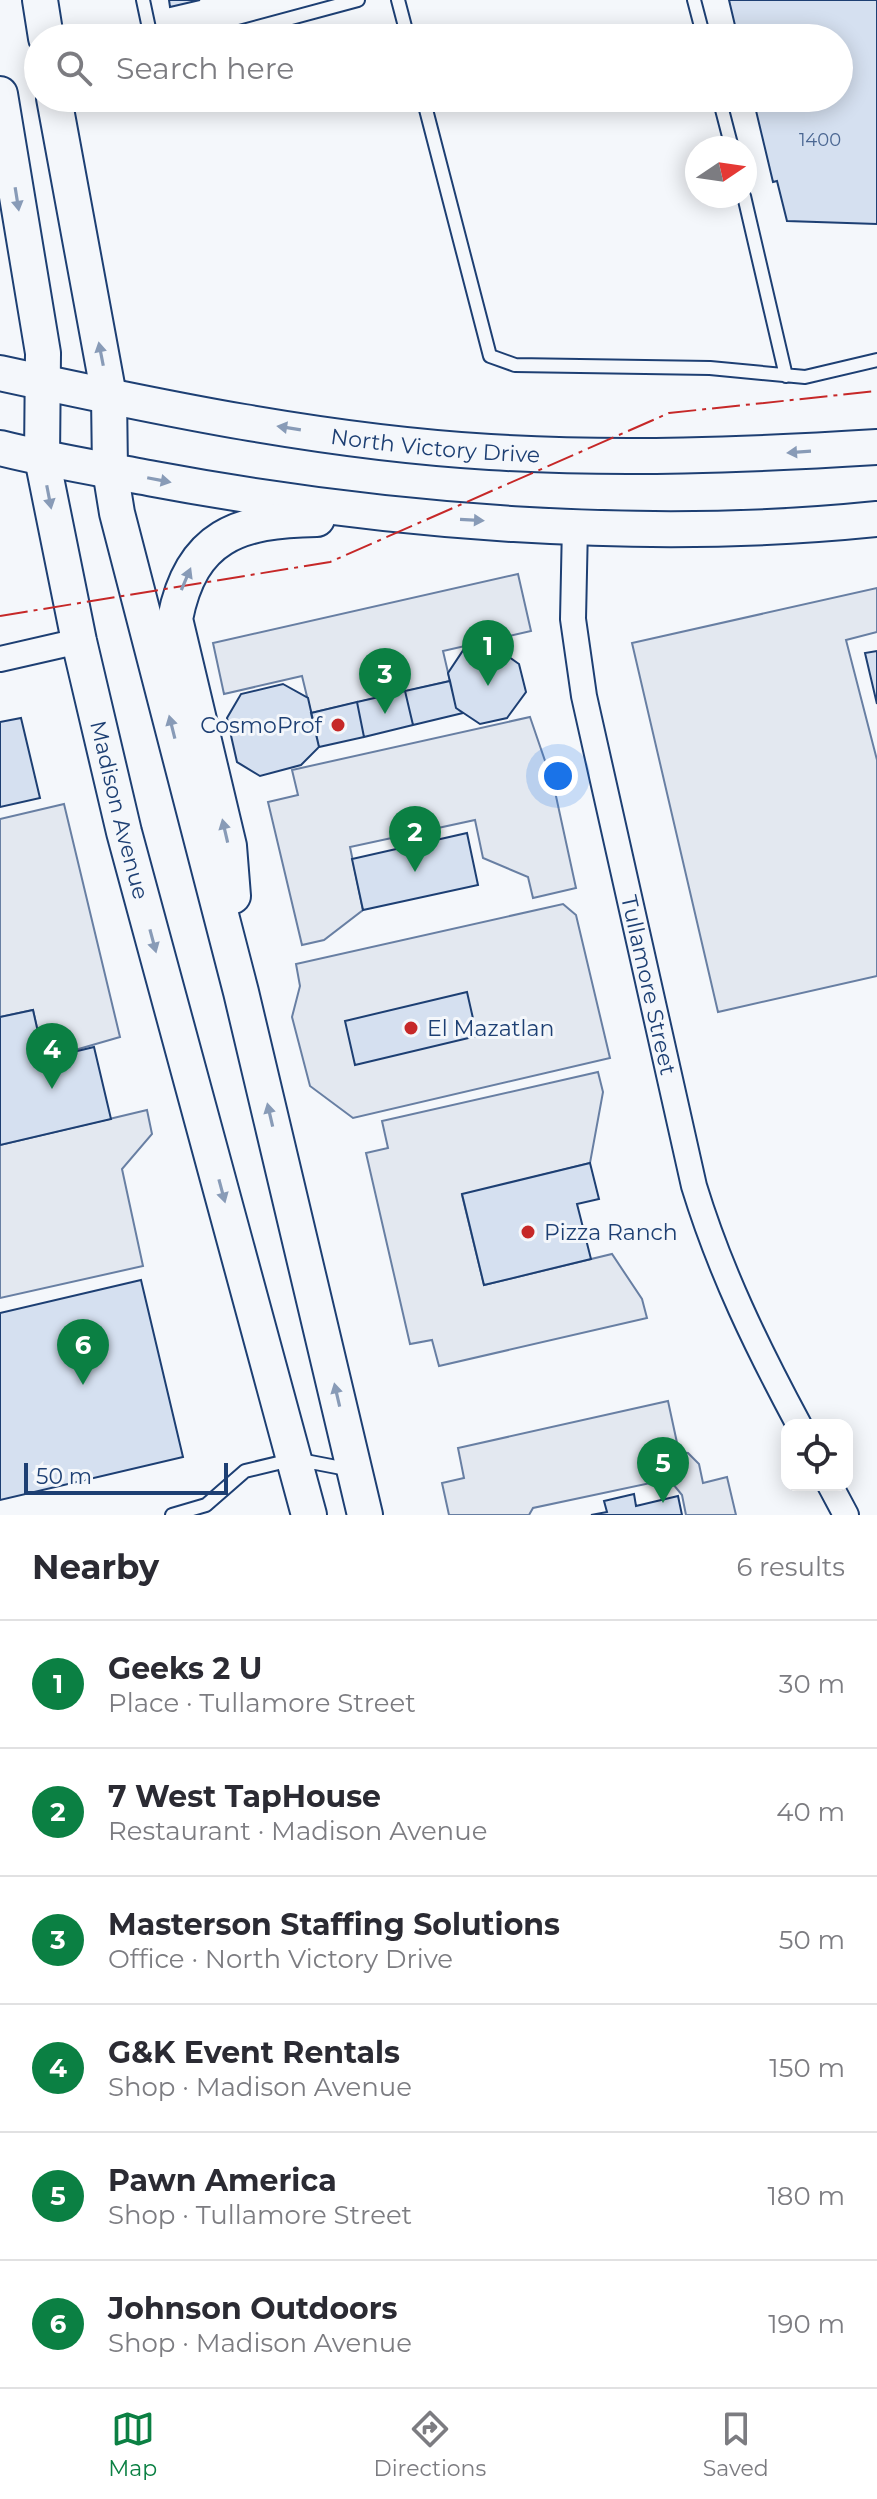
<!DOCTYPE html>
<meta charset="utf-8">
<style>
:root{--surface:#fff;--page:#f2f2f3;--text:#2b2b33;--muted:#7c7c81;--line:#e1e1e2;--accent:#0b8043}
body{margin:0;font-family:Montserrat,sans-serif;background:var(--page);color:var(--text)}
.controls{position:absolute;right:24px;bottom:24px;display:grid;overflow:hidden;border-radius:16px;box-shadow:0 4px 20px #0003}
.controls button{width:72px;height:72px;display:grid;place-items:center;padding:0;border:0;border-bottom:2px solid var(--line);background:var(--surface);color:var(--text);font:40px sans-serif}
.compass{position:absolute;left:685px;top:136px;width:72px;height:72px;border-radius:50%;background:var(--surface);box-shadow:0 4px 20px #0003;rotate:77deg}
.scale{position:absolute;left:24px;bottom:20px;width:204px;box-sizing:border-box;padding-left:8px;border:4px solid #1d3f73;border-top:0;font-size:22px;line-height:28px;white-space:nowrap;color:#1d3f73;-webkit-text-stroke:6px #f4f7fb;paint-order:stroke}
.you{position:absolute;left:558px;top:776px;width:28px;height:28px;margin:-20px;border:6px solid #fff;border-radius:50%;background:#1a73e8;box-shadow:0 0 0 12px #1a73e833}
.badge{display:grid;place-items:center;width:52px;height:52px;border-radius:50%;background:var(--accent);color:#fff;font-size:26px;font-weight:700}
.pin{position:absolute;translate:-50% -66px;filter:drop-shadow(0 2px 4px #0008)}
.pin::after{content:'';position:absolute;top:42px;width:28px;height:24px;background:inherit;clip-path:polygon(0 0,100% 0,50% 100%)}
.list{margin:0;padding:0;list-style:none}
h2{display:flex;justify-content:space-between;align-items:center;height:104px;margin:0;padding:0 32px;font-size:34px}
h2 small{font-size:26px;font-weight:400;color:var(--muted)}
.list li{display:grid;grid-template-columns:52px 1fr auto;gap:24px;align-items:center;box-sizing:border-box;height:128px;padding:0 32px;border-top:2px solid var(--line)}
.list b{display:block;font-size:30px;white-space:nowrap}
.list p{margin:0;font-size:26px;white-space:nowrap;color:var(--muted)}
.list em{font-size:26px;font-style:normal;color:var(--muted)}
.icon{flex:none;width:44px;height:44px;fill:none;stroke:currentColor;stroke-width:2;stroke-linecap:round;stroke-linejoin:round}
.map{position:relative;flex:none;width:877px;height:1515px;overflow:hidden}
.search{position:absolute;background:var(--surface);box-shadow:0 4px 20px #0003;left:24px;right:24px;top:24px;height:88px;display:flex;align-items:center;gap:20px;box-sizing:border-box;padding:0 28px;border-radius:44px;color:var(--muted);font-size:30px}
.sheet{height:872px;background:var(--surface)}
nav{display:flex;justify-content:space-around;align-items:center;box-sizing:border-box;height:112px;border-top:2px solid var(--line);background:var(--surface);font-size:22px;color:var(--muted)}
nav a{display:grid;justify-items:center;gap:4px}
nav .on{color:var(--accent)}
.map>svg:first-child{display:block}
.parking{fill:#e3e8f0;stroke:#687fa3;stroke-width:2}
.building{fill:#d5e0f0;stroke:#1d3f73;stroke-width:2}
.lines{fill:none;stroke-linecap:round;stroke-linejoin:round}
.service-casing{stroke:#1d3f73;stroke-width:16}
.minor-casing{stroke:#1d3f73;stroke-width:28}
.secondary-casing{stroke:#1d3f73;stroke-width:38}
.service{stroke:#f4f7fb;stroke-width:12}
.minor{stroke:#f4f7fb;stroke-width:24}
.secondary{stroke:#f4f7fb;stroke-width:34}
.power{stroke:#c62828;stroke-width:2;stroke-dasharray:28 6 4 6;stroke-linecap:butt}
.oneway{fill:#889bb7}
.poi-dot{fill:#c62828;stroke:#f4f7fb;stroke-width:3}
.labels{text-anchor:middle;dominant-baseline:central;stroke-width:6;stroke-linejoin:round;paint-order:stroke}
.number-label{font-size:18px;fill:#4b6792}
.street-label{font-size:22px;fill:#1d3f73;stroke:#f4f7fb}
.poi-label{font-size:22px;fill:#1d3f73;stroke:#f4f7fb;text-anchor:start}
</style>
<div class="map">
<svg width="877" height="1515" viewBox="0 0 877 1515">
<rect width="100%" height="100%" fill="#f4f7fb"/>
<path class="parking" d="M518 574 531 631 443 651 450 681 311 713 302 676 224 694 213 643Z
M877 588V632L846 640 877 760V976L718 1012 632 643Z
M530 717 554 787 576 888 533 898 528 877 483 858 475 820 350 847 363 910 324 940 302 945 268 802 298 795 292 770Z
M64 804 120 1037 44 1059 33 1010 0 1017V819Z
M563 904 576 915 610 1058 353 1118 310 1086 292 1017 300 986 296 964Z
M598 1072 603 1092 590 1163 462 1195 484 1285 612 1254 642 1299 647 1318 439 1366 432 1340 410 1344 366 1153 388 1148 382 1121Z
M147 1110 152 1134 122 1169 143 1266 0 1298V1145Z
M668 1401 679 1452 688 1453 699 1464 703 1483 727 1477 736 1515H686L682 1495 669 1479 533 1508 529 1515H449L442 1483 464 1478 458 1448Z"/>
<path class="building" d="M169 0H200L170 7Z
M729 0H877V224L787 221 777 181 773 182 753 98H839V38H738Z
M489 643 519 664 526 692 507 718 480 724 456 708 448 673 464 649Z
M877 651V704L865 653Z
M450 681 456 708 463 713 413 725 405 691Z
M283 684 308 698 319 747 301 765 260 776 237 762 227 718 241 694Z
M405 691 413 725 364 737 357 702Z
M357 702 364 737 319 747 311 713Z
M21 718 40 798 0 807V722Z
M467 833 478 885 363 910 352 859Z
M467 992 477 1036 355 1065 345 1021Z
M33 1010 44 1059 94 1047 111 1119 0 1145V1017Z
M590 1163 599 1199 577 1204 591 1259 484 1285 462 1194Z
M141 1280 183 1457 0 1500V1313Z
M634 1494 636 1506 678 1496 682 1515H591L607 1512 604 1501Z"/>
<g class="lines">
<defs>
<path id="service" d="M143 0 150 33 155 38
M398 0 408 38
M694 0 704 38
M217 38 358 0
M423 98 490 356 515 365 710 368 805 377 877 360
M719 98 732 148
M744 196 786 376
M172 1515 206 1505 245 1471 295 1459 352 1470"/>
<g id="minor">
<path id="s1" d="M575 525 573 619 584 696 694 1186C720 1271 757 1347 799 1425"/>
<path d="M0 659 79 641"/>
<path d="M830 1485 846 1515"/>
</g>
<g id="secondary">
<path d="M40 0 46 38"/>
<path id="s2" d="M0 94 43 353 42 458 79 641 124 832 309 1515"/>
<path d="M54 98 109 396 110 470 117 513 241 992 365 1515"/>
<path id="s3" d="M0 373C161 408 324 442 490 452 619 460 748 455 877 447"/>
<path d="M0 448C51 461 103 469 154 479 384 522 644 543 877 519"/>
<path d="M233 896 229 846 175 619C191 536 238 520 317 519"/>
</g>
</defs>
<use href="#service" class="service-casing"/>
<use href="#minor" class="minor-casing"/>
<use href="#secondary" class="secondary-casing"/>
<use href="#service" class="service"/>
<use href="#minor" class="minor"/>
<use href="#secondary" class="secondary"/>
<path class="power" d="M0 616 330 562 669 413 877 391"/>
</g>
<defs><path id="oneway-solid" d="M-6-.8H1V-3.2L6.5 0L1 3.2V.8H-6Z" transform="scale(2)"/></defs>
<g class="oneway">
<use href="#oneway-solid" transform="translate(17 199) rotate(81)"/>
<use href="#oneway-solid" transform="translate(101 354) rotate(-101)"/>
<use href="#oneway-solid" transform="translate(289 428) rotate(-171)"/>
<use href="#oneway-solid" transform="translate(799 452) rotate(176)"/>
<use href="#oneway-solid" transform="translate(159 480) rotate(11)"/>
<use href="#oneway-solid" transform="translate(49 497) rotate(79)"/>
<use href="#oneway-solid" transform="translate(472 520) rotate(3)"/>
<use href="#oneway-solid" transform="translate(186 579) rotate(-67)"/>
<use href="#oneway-solid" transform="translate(172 727) rotate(-104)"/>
<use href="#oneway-solid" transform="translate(225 831) rotate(-103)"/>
<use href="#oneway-solid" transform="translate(153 941) rotate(75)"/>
<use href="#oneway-solid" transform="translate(270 1115) rotate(-103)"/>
<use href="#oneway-solid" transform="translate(222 1191) rotate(75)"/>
<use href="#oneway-solid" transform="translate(337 1395) rotate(-103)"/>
</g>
<g class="poi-dot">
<circle cx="338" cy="725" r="8"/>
<circle cx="411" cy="1028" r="8"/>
<circle cx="528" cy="1232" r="8"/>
</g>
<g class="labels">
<g class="number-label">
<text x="820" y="140">1400</text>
</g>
<g class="street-label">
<text stroke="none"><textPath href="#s3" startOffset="442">North Victory Drive</textPath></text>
<text stroke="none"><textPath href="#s2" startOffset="728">Madison Avenue</textPath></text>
<text stroke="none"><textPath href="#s1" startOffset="468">Tullamore Street</textPath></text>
</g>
<g class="poi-label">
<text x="322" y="725" text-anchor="end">CosmoProf</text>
<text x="427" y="1028">El Mazatlan</text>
<text x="544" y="1232">Pizza Ranch</text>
</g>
</g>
</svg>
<div class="controls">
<button><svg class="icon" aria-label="locate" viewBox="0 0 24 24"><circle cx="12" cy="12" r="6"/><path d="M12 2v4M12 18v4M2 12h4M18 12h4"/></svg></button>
</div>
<svg class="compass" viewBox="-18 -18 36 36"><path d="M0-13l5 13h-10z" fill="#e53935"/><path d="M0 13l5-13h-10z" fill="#7c7c81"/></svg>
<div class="scale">50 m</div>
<div class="you"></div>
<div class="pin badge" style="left:488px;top:686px">1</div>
<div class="pin badge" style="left:415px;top:872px">2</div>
<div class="pin badge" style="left:385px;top:714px">3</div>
<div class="pin badge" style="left:52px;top:1089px">4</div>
<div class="pin badge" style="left:663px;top:1503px">5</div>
<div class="pin badge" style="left:83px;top:1385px">6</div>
<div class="search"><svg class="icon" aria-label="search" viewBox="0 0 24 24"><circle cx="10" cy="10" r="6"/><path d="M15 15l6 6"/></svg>Search here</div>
</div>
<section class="sheet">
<h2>Nearby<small>6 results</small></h2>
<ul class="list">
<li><span class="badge">1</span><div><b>Geeks 2 U</b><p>Place · Tullamore Street</p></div><em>30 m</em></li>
<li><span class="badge">2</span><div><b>7 West TapHouse</b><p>Restaurant · Madison Avenue</p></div><em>40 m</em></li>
<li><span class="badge">3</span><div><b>Masterson Staffing Solutions</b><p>Office · North Victory Drive</p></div><em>50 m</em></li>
<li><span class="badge">4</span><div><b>G&amp;K Event Rentals</b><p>Shop · Madison Avenue</p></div><em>150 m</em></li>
<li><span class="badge">5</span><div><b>Pawn America</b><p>Shop · Tullamore Street</p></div><em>180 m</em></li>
<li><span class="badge">6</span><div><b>Johnson Outdoors</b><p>Shop · Madison Avenue</p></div><em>190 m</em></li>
</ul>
</section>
<nav>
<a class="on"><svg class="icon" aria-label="map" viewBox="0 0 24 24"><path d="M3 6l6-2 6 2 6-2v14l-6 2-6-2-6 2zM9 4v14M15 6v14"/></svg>Map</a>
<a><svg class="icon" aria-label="directions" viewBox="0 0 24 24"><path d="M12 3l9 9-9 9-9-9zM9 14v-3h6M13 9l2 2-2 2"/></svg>Directions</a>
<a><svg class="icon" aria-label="saved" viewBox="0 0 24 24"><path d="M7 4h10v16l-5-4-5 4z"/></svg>Saved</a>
</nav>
